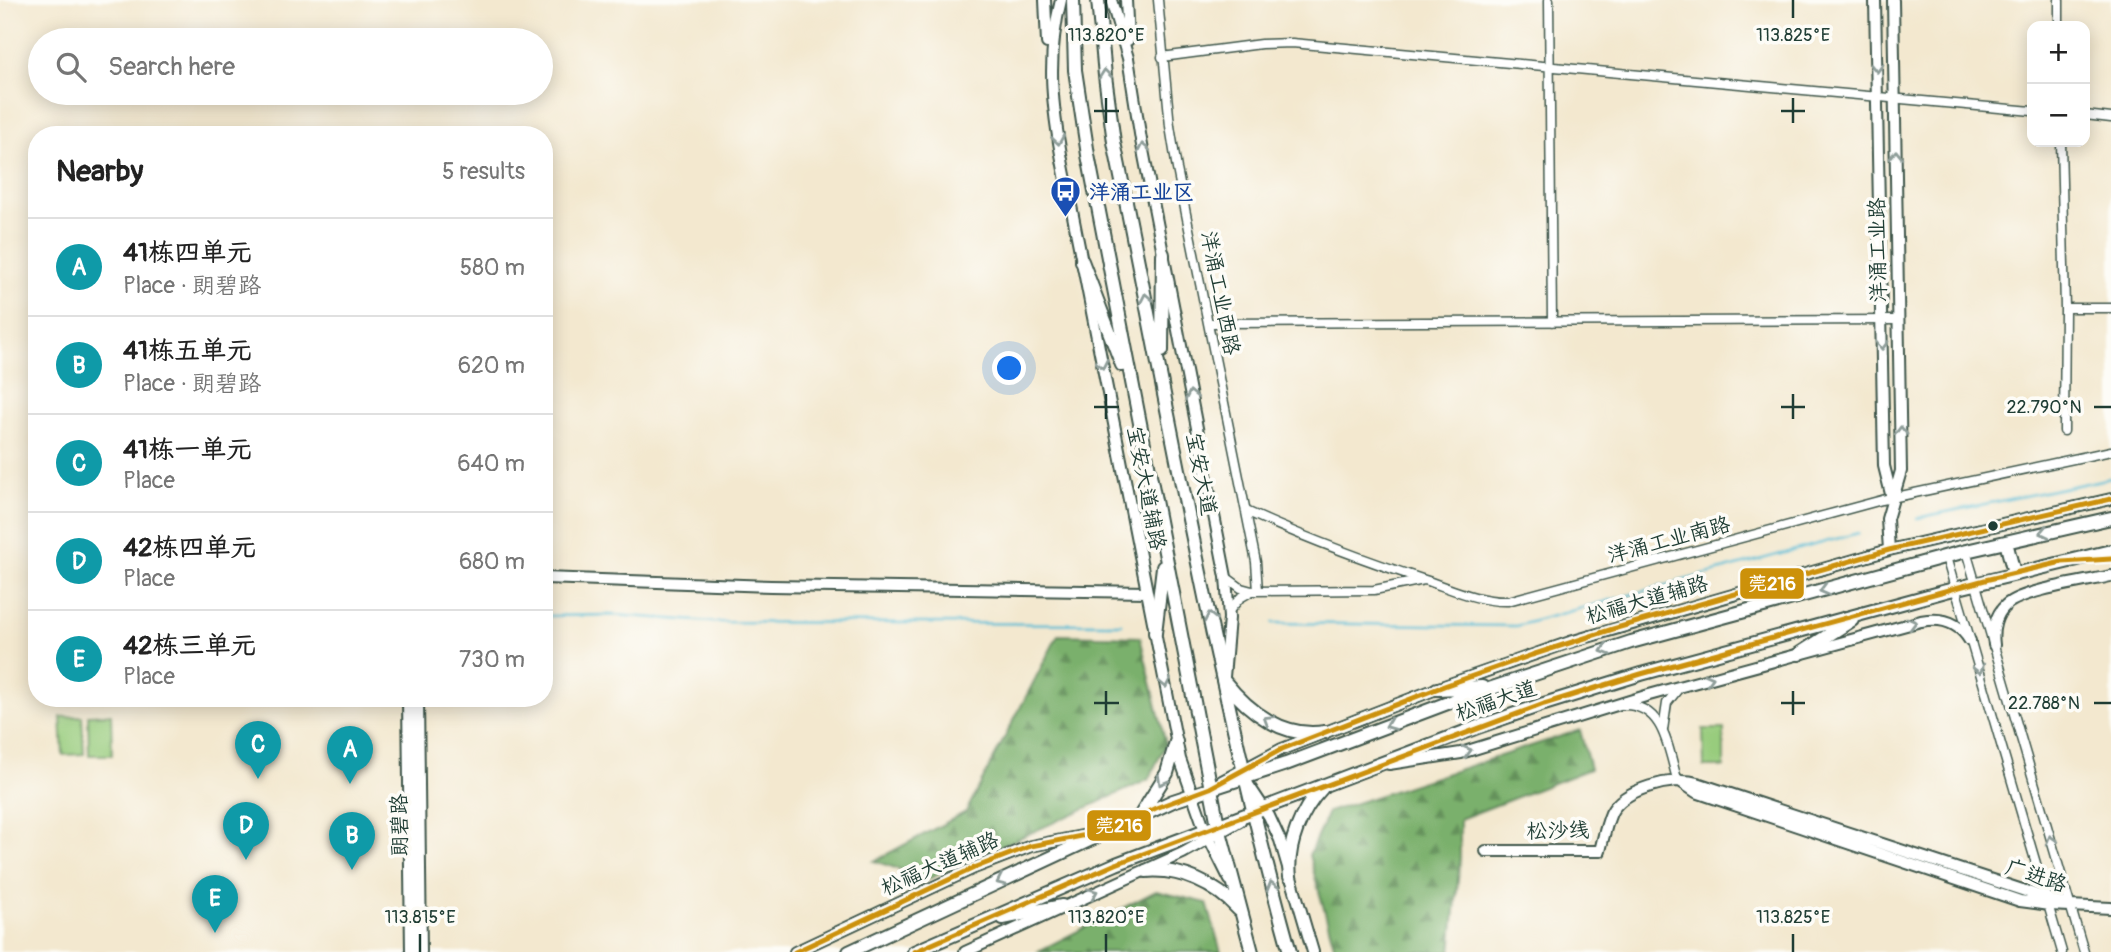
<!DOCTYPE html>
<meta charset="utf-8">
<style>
:root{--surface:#fff;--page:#f6f6f6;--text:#222;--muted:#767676;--line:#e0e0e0;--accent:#111827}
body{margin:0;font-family:Pangolin,"LXGW WenKai TC",sans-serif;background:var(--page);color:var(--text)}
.controls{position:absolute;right:21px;top:21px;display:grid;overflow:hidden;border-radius:14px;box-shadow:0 4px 18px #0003}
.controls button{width:63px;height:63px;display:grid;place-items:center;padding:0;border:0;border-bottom:2px solid var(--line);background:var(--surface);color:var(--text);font:35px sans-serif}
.you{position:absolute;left:1010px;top:369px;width:24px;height:24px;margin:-18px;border:5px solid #fff;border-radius:50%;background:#1a73e8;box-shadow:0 0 0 10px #1a73e833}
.badge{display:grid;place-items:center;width:46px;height:46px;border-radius:50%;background:var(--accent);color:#fff;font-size:23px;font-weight:700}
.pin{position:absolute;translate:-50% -58px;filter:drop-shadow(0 2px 4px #0008)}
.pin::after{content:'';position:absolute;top:37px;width:24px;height:21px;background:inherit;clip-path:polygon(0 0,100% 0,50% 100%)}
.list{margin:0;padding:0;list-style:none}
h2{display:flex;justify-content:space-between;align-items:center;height:91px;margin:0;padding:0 28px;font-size:30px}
h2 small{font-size:23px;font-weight:400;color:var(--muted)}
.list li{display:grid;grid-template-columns:46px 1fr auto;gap:21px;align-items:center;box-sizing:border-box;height:98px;padding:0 28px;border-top:2px solid var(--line)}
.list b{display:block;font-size:26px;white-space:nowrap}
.list p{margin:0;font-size:23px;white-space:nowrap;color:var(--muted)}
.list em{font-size:23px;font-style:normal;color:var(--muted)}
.icon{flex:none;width:38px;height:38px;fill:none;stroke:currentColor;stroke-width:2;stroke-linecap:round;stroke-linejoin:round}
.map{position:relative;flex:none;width:2111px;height:952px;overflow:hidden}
.search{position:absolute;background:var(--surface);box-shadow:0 4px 18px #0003;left:28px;top:28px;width:525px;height:77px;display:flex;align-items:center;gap:18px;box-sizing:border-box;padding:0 24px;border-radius:38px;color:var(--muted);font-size:26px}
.panel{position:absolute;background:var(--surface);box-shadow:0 4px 18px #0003;left:28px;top:126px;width:525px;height:581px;border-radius:28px}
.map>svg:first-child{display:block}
.grass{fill:#98cc7d;stroke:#5c8458;stroke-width:2}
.forest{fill:url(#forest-firs);stroke:#4c7650;stroke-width:2}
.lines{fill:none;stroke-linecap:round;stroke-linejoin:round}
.stream{stroke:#56bcd4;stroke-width:2.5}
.street-casing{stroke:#3f574b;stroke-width:11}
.secondary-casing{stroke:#3f574b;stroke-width:14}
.primary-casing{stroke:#3f574b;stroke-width:16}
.street{stroke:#fff;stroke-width:8}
.secondary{stroke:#fff;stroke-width:10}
.primary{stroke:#fff;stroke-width:12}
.bus-1-casing{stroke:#fdfcf7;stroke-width:10}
.bus-1{stroke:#cc910a;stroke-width:5}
.oneway{stroke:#8f9e9a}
.ticks{fill:none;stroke:#1f3d34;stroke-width:2.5}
.bus-dot{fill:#1f3d34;stroke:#fdfcf7;stroke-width:2.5}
.labels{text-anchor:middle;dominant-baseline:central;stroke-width:7;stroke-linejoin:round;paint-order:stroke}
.transit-label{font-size:21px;font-weight:bold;fill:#164399;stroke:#fdfcf7;text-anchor:start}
.street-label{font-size:21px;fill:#1f3d34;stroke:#fdfcf7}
.ticks-label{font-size:18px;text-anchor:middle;fill:#1f3d34;stroke:#fdfcf7;stroke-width:7;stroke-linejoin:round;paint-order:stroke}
.line-badge{stroke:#fdfcf7;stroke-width:2.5}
.badge-label{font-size:19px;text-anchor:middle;font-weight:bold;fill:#fff}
</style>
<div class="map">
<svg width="2111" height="952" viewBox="0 0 2111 952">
<defs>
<pattern id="forest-firs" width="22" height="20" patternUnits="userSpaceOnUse" patternTransform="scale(1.75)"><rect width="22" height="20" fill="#7ab06c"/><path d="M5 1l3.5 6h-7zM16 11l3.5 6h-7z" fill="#63905a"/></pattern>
</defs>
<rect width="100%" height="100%" fill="#fdfcf7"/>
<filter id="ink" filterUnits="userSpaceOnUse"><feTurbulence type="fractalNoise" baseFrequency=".0143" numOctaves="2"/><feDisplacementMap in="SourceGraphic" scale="14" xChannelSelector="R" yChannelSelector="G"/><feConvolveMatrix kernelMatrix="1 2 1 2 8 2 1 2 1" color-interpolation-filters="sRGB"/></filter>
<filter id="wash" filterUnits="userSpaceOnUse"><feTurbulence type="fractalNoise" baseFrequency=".00686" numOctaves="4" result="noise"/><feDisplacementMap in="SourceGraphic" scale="28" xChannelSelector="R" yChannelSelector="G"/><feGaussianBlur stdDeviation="1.57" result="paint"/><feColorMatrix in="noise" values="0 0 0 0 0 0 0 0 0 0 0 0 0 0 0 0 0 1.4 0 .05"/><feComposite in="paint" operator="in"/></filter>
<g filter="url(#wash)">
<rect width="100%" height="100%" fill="#f3e8cf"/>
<path class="grass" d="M111 714 112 755H89L88 715Z
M82 716 84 754 63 755 61 717Z
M1703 729H1724V767H1704Z"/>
<path class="forest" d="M1058 635 1140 637 1166 744 1148 780 929 879 874 861 966 812Z
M1580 730 1590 769 1460 819V859L1451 952H1336L1309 855 1328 812Z
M1156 891 1207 903 1221 952H1037Z"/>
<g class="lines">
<path class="stream" d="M1917 518 2111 478
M544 616 613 615 712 622 1122 624
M1273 623 1516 626 1858 533"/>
</g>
</g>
<g filter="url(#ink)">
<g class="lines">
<defs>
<path id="street" d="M1158 0 1170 126 1177 169 1256 562 1258 591
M1549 0 1552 322
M2059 0V26
M1162 57 1261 44 1292 43 2032 111
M2085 115 2111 118
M2061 142 2065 308 2064 431
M2065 308H2111
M1208 323 1899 320
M1246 511C1305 538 1364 560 1425 580 1452 589 1479 602 1508 601L1882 500 2111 451
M1966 551 2084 952
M1946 557 2062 952
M1226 577 1241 588 1252 591 1374 590 1424 580
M1229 611 1240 598 1252 591
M1623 705C1664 704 1668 748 1677 779
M1663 730 1667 703 1679 688"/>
<path id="secondary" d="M1045 0 1047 43
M1061 0C1046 58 1052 107 1063 165L1180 759 1205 830 1230 880
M1111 0 1128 58 1141 140 1226 577 1229 618 1224 677
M1126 0 1128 40
M1875 0 1884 466 1892 498
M1889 550 1887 519 1901 471 1893 0
M544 578 771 586 1147 592
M1994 645C1992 631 1995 615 2006 605 2022 590 2088 581 2111 576
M408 698 411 952
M418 698 421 952
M1389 764 1461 753 1649 695 1921 621C1942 617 1959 622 1970 641
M1677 779 1696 792 2020 901 2049 905 2111 908
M1222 781 1282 749 1444 686 1570 642 1889 550 2111 499
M1249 786 1269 816 1280 840 1313 952
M1486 851H1600C1603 839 1606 825 1611 813 1623 789 1673 776 1697 783L2071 906
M795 952 974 868 1031 846 1097 833
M965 952 1183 853 1240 821"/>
<path id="primary" d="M1073 0 1075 70 1088 155 1217 820 1252 952
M1098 0 1105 76 1114 142C1169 412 1216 686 1290 952
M1082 261 1122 365
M1162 351 1163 254
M2006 542 2014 573
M1155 633 1163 567
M1799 654 1852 620
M1224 681C1249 712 1284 739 1325 732
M1437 689 1482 687
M1142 813 1167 773 1176 742
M1146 871C1180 868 1216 884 1239 910
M1290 877C1286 846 1301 810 1322 788
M1003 918 1062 906
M849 952 1173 801 1286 764 1453 701 1631 642 1966 551 2111 518
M914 952 1116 864 1475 728 1544 704 1641 674 1946 591 2111 551"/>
</defs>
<use href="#street" class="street-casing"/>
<use href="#secondary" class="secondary-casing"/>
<use href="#primary" class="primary-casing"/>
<use href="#street" class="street"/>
<use href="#secondary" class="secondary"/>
<use href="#primary" class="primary"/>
<defs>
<path id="bus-1" d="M795 952 974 868 1031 846 1107 831 1156 808 1210 788 1282 749 1444 686 1532 655 1613 629 1889 550 2111 499
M914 952 1116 864 1544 704 1641 674 1985 580 2062 562 2111 559"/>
</defs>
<use href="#bus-1" class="bus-1-casing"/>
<use href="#bus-1" class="bus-1"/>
</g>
<defs><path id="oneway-chevron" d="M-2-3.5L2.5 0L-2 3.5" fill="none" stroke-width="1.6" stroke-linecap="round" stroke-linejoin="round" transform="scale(1.75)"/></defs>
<g class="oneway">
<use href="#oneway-chevron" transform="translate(1877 68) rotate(89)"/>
<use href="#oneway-chevron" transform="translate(1105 74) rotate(-96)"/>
<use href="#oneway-chevron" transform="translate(1058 140) rotate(81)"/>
<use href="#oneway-chevron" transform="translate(1143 148) rotate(-101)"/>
<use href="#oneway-chevron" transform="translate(1896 155) rotate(-91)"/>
<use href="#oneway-chevron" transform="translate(1146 298) rotate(-101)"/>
<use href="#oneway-chevron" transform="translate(1882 345) rotate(89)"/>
<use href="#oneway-chevron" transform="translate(1102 364) rotate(79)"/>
<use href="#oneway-chevron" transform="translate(1191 395) rotate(-101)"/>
<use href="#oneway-chevron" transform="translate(1901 431) rotate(-91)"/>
<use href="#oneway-chevron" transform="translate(2044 532) rotate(167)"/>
<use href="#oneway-chevron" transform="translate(1824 590) rotate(165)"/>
<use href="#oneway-chevron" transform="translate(1210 617) rotate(-102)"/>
<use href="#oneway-chevron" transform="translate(1912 623) rotate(-15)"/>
<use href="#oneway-chevron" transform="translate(1605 650) rotate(162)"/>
<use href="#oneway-chevron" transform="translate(1979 669) rotate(74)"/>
<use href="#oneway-chevron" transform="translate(1709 679) rotate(-15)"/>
<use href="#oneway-chevron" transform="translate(1165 683) rotate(79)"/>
<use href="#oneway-chevron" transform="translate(1268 720) rotate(-148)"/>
<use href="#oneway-chevron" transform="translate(1390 725) rotate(159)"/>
<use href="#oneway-chevron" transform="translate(1467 751) rotate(-15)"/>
<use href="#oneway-chevron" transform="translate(1162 781) rotate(119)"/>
<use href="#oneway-chevron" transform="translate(2051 840) rotate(-106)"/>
<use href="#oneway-chevron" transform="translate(1001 881) rotate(155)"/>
<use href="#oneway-chevron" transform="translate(1272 886) rotate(-106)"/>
<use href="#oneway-chevron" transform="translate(1093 893) rotate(-23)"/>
</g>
</g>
<path class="ticks" d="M1106 0V18M1793 0V18M1106 98V123M1793 98V123M1094 111H1119M1781 111H1805M1106 394V419M1793 394V419M1094 407H1119M1781 407H1805M2094 407H2111M1106 691V715M1793 691V715M1094 703H1119M1781 703H1805M2094 703H2111M420 934V952M1106 934V952M1793 934V952"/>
<defs>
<symbol id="bus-pin" viewBox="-11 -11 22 30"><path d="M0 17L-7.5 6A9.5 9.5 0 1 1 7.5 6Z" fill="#1a4fb4" stroke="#fdfcf7"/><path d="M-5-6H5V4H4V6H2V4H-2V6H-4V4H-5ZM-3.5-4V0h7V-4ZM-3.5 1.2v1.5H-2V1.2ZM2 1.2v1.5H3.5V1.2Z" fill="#fff"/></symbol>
</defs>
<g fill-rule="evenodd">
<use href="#bus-pin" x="1048" y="174" width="35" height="47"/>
</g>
<circle class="bus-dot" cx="1993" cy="526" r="6"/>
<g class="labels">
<g class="transit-label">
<text x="1089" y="192">洋涌工业区</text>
</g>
<g class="street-label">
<text transform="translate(1878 250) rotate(-91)">洋涌工业路</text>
<text transform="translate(1220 293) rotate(79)">洋涌工业西路</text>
<text transform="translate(1201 474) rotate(79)">宝安大道</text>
<text transform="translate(1146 488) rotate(79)">宝安大道辅路</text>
<text transform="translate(1669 540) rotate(-15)">洋涌工业南路</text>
<text transform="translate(1647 600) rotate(-16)">松福大道辅路</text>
<text transform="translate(1496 701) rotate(-19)">松福大道</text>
<text transform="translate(400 825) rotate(-91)">朗碧路</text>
<text transform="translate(1558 831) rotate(-1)">松沙线</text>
<text transform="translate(940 864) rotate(-24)">松福大道辅路</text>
<text transform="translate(2036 876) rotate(18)">广进路</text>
</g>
</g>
<g class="ticks-label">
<text x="1106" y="41">113.820°E</text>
<text x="1793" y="41">113.825°E</text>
<text x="2044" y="413">22.790°N</text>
<text x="2044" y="709">22.788°N</text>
<text x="420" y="923">113.815°E</text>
<text x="1106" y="923">113.820°E</text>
<text x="1793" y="923">113.825°E</text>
</g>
<g class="line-badge">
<rect x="1739" y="567" width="66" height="33" rx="7" fill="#cc910a"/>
<rect x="1086" y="809" width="66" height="33" rx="7" fill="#cc910a"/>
</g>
<g class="badge-label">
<text x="1772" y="590">莞216</text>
<text x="1119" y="832">莞216</text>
</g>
</svg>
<div class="controls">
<button>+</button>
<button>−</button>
</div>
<div class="you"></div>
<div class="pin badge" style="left:350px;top:784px;background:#0f9aa8">A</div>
<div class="pin badge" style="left:352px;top:870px;background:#0f9aa8">B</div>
<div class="pin badge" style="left:258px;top:779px;background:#0f9aa8">C</div>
<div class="pin badge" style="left:246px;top:860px;background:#0f9aa8">D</div>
<div class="pin badge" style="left:215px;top:933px;background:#0f9aa8">E</div>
<div class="search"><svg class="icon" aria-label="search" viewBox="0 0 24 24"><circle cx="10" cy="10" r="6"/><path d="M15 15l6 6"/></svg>Search here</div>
<section class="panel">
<h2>Nearby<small>5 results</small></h2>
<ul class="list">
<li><span class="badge" style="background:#0f9aa8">A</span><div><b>41栋四单元</b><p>Place · 朗碧路</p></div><em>580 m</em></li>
<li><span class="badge" style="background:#0f9aa8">B</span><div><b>41栋五单元</b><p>Place · 朗碧路</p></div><em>620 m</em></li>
<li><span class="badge" style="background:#0f9aa8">C</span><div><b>41栋一单元</b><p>Place</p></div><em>640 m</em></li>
<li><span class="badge" style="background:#0f9aa8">D</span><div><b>42栋四单元</b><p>Place</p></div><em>680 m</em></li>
<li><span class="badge" style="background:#0f9aa8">E</span><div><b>42栋三单元</b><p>Place</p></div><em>730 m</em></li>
</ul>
</section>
</div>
